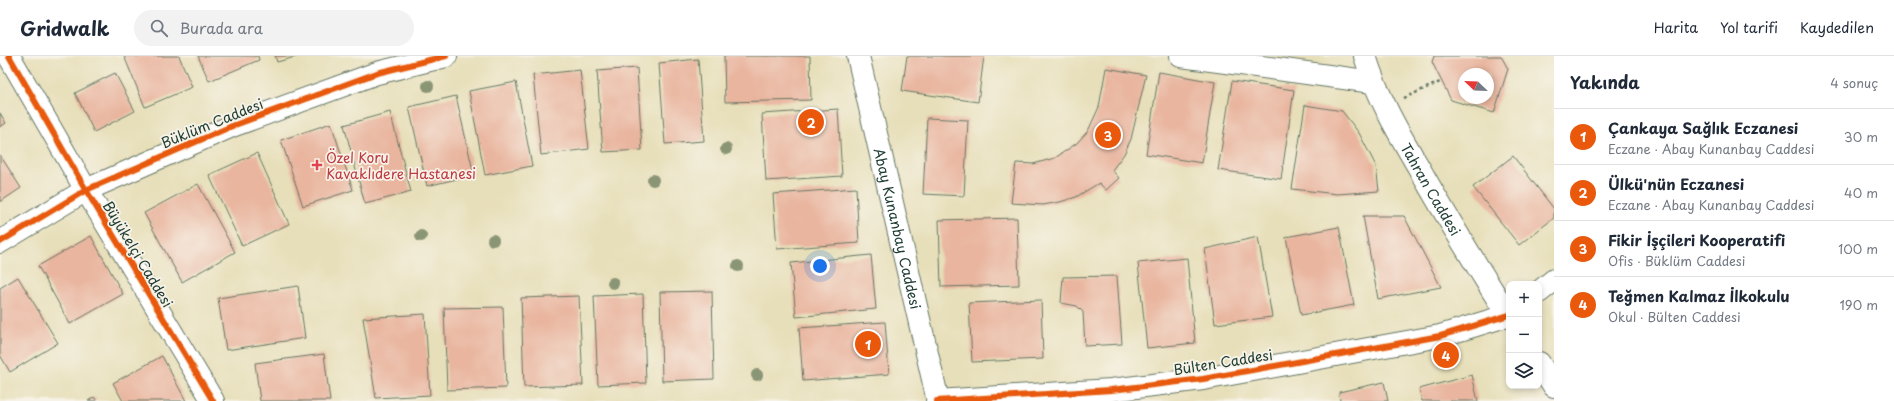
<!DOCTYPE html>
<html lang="tr">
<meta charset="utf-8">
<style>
:root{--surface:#fff;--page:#f2f2f3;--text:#1f2937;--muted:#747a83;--line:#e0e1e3;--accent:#ea580c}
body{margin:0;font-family:"Playpen Sans",sans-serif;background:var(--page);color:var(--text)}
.controls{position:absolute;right:12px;bottom:12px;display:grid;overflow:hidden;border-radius:8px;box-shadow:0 2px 6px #0003}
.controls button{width:36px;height:36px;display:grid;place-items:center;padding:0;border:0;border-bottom:1px solid var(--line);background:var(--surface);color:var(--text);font:20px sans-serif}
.compass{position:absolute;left:1458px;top:12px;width:36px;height:36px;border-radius:50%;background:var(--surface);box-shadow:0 2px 6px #0003;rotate:293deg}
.you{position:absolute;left:820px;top:210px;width:14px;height:14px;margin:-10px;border:3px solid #fff;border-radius:50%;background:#1a73e8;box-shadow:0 0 0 6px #1a73e833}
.badge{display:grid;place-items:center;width:26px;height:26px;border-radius:50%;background:var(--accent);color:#fff;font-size:13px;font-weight:700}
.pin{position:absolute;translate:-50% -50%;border:2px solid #fff;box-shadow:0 1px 4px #0006}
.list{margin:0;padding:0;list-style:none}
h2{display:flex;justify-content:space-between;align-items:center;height:52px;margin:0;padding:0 16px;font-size:17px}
h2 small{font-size:13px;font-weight:400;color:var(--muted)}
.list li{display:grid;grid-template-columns:26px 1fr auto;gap:12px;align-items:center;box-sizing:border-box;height:56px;padding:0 16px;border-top:1px solid var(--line)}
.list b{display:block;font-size:15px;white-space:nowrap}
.list p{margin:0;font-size:13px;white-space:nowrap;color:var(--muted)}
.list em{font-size:13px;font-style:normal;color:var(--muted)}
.icon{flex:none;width:22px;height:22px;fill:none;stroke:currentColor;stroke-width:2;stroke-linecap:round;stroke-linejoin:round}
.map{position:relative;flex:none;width:1554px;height:345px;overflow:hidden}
header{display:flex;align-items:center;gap:24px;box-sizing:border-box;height:56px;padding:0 20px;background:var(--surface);border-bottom:1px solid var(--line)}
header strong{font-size:19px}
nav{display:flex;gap:22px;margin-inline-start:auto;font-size:14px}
.search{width:280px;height:36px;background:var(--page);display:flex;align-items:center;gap:10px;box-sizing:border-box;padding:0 14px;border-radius:22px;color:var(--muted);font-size:15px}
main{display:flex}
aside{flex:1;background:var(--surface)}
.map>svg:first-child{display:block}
.building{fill:#e9b59f;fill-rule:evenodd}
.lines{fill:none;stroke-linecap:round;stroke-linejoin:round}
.minor-casing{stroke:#657663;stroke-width:24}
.path{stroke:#657663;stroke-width:2.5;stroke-dasharray:3 3;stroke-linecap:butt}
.minor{stroke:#fff;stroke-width:22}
.cycleway-casing{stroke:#f7f3e8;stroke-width:8}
.cycleway{stroke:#e8590c;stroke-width:6}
.tree{fill:#8a9576}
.health-dot{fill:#e0444e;stroke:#f7f3e8;stroke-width:1.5}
.labels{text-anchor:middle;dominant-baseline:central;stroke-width:3.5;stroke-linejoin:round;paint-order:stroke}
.street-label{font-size:14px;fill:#1f3d34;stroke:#f7f3e8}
.health-label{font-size:14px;fill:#be3a42;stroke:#f7f3e8;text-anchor:start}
</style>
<header>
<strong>Gridwalk</strong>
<div class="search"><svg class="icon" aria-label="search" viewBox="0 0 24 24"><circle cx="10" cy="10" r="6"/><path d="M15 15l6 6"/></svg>Burada ara</div>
<nav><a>Harita</a><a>Yol tarifi</a><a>Kaydedilen</a></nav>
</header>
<main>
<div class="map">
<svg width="1554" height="345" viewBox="0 0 1554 345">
<rect width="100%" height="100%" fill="#f7f3e8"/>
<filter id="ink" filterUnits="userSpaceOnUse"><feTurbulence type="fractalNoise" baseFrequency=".025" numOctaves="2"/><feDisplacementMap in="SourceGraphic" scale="8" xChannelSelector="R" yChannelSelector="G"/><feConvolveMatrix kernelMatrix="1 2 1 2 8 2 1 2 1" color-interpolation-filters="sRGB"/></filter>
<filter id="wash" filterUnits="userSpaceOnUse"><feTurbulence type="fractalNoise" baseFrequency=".012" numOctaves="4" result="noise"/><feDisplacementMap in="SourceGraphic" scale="16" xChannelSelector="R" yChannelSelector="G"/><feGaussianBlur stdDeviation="0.9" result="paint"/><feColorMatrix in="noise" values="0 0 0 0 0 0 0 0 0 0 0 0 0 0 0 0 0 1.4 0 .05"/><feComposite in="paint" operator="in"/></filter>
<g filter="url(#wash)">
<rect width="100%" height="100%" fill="#e7dfb9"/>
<g id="blocks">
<path class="building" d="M124 0H179L192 31 145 51Z
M198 0H258L259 4 209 25Z
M275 0H299L277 6Z
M724 0H810L811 44 725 46Z
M907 0H984L978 46 902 35Z
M1434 0H1501L1508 13 1494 57 1451 44 1432 6ZM1464 18H1488V42H1464Z
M698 3 704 85 665 88 659 7Z
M637 12 642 94 603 96 597 15Z
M1106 12 1146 19 1131 83 1124 98 1112 114 1119 122 1106 134 1099 127 1076 141 1060 146 1043 149 1011 147 1016 107 1033 108 1055 102 1077 87 1088 75 1099 51Z
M580 14 589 93 541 99 533 19Z
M1159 16 1215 26 1202 107 1146 98Z
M115 17 135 55 94 76 75 37Z
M1232 25 1294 34 1281 123 1218 114Z
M516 26 532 110 485 119 469 35Z
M456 40 474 119 427 130 409 51Z
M1305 49 1342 55 1359 77 1376 110 1379 135 1337 138 1292 133Z
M838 53 842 120 766 125 762 58Z
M390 56 411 136 365 148 344 69Z
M0 57 6 67 0 71Z
M927 62 968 64 964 140 923 138Z
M331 67 353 134 303 150 281 84Z
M257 97 289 168 242 190 209 119Z
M0 99 21 132 0 146Z
M1513 100 1554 153V162L1519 189 1473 131Z
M198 128 235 196 182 226 144 157Z
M856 132 859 187 777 193 773 138Z
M1363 160H1404L1441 231 1378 243Z
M1017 162 1019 229 941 231 939 164Z
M1339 171 1354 249 1301 259 1286 181Z
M91 180 123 238 70 268 38 210Z
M1258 181 1272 261 1215 268 1205 193Z
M871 199 876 253 796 261 791 207Z
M1187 202 1195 287 1147 292 1138 207Z
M1117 220 1122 288 1085 290 1083 256 1077 250 1061 247 1063 221Z
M18 221 58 287 10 316 0 299V232Z
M298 230 305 282 226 294 218 242Z
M712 235 714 323 662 325 660 236Z
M643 238 646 327 598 329 594 240Z
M579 240 583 329 524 331 521 242Z
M1041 244 1043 303 972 306 969 247Z
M503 251 506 332 447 334 444 252Z
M425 258 430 339 376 342 363 262Z
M885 266 889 318 803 325 799 272Z
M324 298 330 345H260L255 307Z
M162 300 186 345H123L113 327Z
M1472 319 1478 345H1422L1419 333Z
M1384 326 1388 345H1340L1339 336Z
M94 341 97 345H88Z"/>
</g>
</g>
<g filter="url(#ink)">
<use href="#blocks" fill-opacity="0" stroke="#657663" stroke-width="1"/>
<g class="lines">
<defs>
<g id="minor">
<path d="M9 0 86 134 213 345"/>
<path id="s1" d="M858 0 938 345"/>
<path d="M1181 0 1373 26"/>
<path id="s2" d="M1365 0C1377 40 1398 76 1419 112 1447 162 1478 212 1509 261"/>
<path d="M0 186 86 134 232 70 377 17 446 0"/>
<path d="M1539 236 1554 224"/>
<path d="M1539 307 1554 330"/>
<path d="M937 345 1111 334 1203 323 1440 280 1509 259"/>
</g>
</defs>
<use href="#minor" class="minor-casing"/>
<path class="path" d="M1404 42 1442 25"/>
<use href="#minor" class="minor"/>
<defs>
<path id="cycleway" d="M9 0 86 134 213 345
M0 186 86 134 232 70 377 17 446 0
M937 345 1111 334 1203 323 1440 280 1509 259"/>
</defs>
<use href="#cycleway" class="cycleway-casing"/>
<use href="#cycleway" class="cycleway"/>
</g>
<g class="tree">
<circle cx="428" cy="30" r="6"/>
<circle cx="726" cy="93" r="6"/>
<circle cx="653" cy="124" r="6"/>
<circle cx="421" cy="180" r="6"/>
<circle cx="493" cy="184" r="6"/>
<circle cx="738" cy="210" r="6"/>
<circle cx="613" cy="227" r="6"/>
<circle cx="757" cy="319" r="6"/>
</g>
</g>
<path class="health-dot" d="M315 103h4v4h4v4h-4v4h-4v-4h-4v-4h4z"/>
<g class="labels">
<g class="street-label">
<text transform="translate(212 67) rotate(-22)">Büklüm Caddesi</text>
<text stroke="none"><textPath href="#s2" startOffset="149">Tahran Caddesi</textPath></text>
<text stroke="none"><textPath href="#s1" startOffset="177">Abay Kunanbay Caddesi</textPath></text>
<text transform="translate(138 198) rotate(59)">Büyükelçi Caddesi</text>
<text transform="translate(1223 306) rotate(-9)">Bülten Caddesi</text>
</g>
<g class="health-label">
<text x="326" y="101">Özel Koru<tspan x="326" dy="16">Kavaklıdere Hastanesi</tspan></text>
</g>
</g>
</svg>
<div class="controls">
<button>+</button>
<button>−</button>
<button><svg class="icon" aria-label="layers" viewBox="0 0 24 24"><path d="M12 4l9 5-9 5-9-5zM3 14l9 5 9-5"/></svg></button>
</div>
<svg class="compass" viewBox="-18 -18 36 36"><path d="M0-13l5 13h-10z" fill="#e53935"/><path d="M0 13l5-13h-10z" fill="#747a83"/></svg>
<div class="you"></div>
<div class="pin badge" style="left:868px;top:288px">1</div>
<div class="pin badge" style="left:811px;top:66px">2</div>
<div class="pin badge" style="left:1108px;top:79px">3</div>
<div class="pin badge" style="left:1446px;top:299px">4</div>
</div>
<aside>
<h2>Yakında<small>4 sonuç</small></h2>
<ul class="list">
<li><span class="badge">1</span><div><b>Çankaya Sağlık Eczanesi</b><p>Eczane · Abay Kunanbay Caddesi</p></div><em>30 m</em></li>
<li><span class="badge">2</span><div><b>Ülkü'nün Eczanesi</b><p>Eczane · Abay Kunanbay Caddesi</p></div><em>40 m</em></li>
<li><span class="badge">3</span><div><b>Fikir İşçileri Kooperatifi</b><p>Ofis · Büklüm Caddesi</p></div><em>100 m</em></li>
<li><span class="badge">4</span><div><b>Teğmen Kalmaz İlkokulu</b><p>Okul · Bülten Caddesi</p></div><em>190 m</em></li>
</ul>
</aside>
</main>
